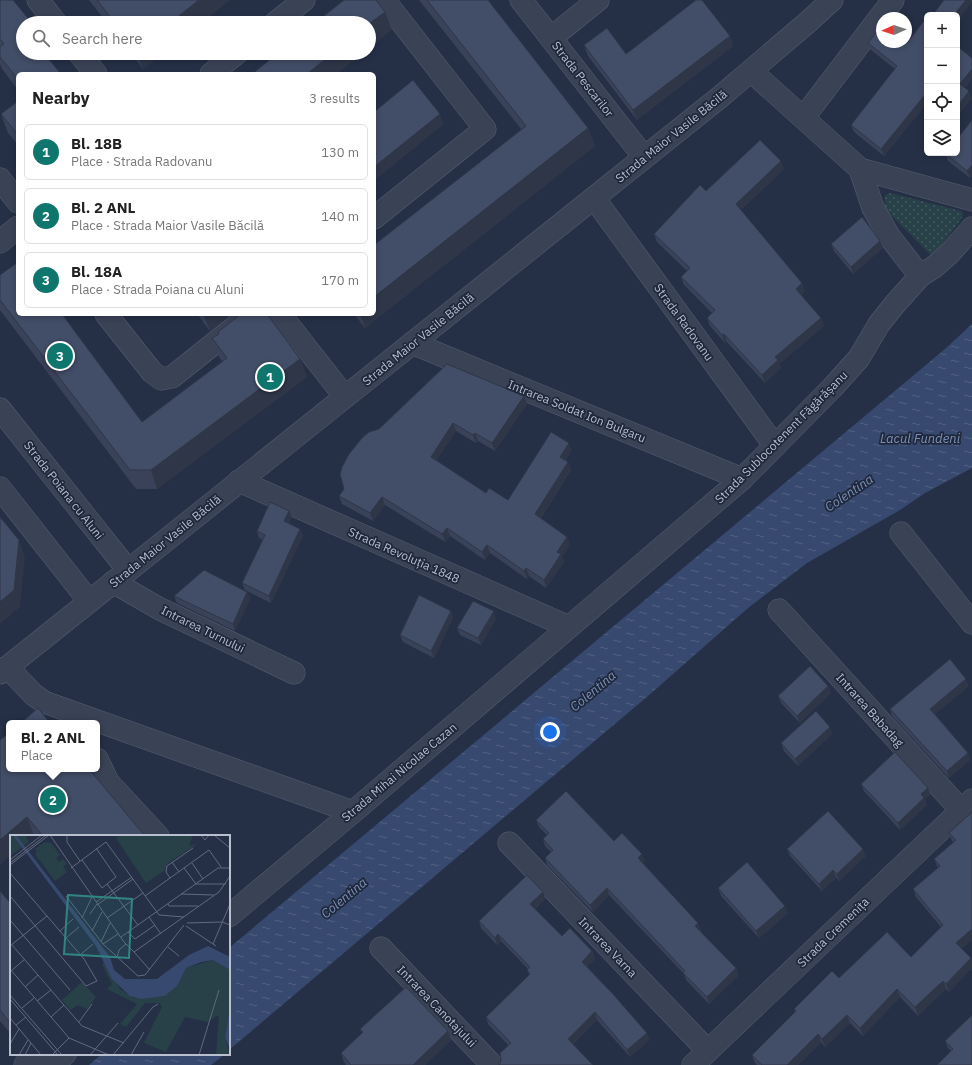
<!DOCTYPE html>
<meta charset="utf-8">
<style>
:root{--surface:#fff;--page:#f2f2f2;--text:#222;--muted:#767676;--line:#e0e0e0;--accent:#0f766e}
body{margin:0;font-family:"IBM Plex Sans",sans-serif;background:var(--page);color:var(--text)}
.controls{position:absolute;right:12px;top:12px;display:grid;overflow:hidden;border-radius:6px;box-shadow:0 2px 6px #0003}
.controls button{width:36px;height:36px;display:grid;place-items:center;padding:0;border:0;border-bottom:1px solid var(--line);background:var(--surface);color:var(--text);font:20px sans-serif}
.compass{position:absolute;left:876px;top:12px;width:36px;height:36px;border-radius:50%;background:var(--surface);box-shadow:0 2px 6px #0003;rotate:267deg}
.you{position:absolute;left:550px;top:732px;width:14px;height:14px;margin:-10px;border:3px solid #fff;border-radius:50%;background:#1a73e8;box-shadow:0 0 0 6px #1a73e833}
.badge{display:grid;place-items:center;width:26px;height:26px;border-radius:50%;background:var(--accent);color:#fff;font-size:13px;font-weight:700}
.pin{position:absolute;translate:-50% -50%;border:2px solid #fff;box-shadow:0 1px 4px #0006}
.popup{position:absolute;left:6px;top:720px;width:94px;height:52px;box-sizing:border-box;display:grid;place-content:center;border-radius:6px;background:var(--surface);filter:drop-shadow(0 1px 3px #0005);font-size:13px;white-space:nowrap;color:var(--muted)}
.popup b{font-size:15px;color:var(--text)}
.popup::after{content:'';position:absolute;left:50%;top:100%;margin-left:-8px;border:8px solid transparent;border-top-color:var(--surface)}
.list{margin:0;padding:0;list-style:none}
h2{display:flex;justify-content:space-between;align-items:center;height:52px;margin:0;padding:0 16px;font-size:17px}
h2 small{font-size:13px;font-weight:400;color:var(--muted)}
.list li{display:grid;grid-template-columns:26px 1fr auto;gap:12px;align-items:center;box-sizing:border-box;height:56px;margin:0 8px 8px;padding:0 8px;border:1px solid var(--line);border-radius:6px}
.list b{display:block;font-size:15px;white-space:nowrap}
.list p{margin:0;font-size:13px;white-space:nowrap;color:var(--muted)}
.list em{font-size:13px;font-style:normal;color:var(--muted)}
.icon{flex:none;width:22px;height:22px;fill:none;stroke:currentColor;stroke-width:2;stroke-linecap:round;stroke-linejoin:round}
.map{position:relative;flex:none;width:972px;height:1065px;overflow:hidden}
.search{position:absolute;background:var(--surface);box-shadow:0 2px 6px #0003;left:16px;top:16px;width:360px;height:44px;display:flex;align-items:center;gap:10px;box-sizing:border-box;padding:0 14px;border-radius:22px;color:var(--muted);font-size:15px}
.panel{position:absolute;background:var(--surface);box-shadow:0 2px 6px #0003;left:16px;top:72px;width:360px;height:244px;border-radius:6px}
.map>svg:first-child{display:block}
.grass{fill:url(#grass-dots)}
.water{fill:url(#water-ripples)}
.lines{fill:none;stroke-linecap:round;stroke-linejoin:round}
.minor-casing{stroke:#565e70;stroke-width:23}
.minor{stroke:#3a4356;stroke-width:22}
.wall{fill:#394259}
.shaded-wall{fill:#2e3648}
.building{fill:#424d67;stroke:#2e3648}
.labels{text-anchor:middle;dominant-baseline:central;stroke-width:3.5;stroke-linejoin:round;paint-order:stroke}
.street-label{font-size:12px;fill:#b8bfcf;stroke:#1f283b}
.water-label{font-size:13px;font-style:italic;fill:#7d90b8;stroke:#1f283b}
.inset-road{fill:none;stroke:#60697d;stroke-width:1}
.view{fill:#318581;fill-opacity:0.15;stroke:#318581;stroke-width:2}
.inset-edge{fill:none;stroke:#b8bfcf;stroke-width:2}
</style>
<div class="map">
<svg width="972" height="1065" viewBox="0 0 972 1065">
<defs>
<pattern id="grass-dots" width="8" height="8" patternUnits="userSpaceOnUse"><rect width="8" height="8" fill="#284048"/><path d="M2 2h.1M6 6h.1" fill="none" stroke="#455a61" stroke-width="1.8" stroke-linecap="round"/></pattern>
<pattern id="water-ripples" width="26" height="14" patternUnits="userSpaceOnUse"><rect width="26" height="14" fill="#38496f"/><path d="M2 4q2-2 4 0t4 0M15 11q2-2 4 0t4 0" fill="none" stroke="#536182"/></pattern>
</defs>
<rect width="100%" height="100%" fill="#253047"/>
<path class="grass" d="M890 193 961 211 963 213 962 218 935 254 931 255 887 211C884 205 884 202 885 195Z"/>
<path class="water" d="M972 324V468L925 493 900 510 807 563 748 608 648 696 229 1050V948L945 349Z
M102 1054H225L211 1065H89Z"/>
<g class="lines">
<defs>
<path id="minor" d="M38 0 56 23
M521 0 644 157
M275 23 304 0
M551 38 598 0
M79 53 96 74
M751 71 860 169 972 200
M211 74 237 53
M804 117 893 0
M860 169 873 208 889 236 920 276
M0 179 18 202
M594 198 775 446
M374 218 485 129 384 0
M0 242 18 227
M106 314 152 372 161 379 172 377 251 314
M280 314 345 397
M412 343 742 479
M0 409 128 570
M239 481 569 627
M0 488 89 601
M901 533 972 623
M113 582 160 609 294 673
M779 610 961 810
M7 667 34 695 44 702 353 812
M0 673 720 97 808 22 832 0
M97 759 108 782 158 836
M509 843 708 1051
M229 916 353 812 742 479 832 388 859 358 879 324 895 304 920 276 934 267 950 253 972 228
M381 948 492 1065
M25 1065 39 1054
M52 1065 65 1054
M693 1065 972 800"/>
</defs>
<use href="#minor" class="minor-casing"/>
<use href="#minor" class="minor"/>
</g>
<path class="wall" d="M0 0 48 53 18 74V90L2 69 0 64Z
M89 0H230L201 23H107Z
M419 0H488L588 128 595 146 365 328 354 314H374L521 129Z
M927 17V103L884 156 854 132 851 125 895 69 871 50 868 43H907Z
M730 36 733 46 637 120 588 56 584 45 626 54Z
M131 53H163L143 69Z
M18 101V145L8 133 1 114Z
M972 120 970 178 948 161 946 154Z
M784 169 741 210 805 291 801 295 821 318 824 326 779 364 781 368 765 383 727 342 725 343 710 326 707 318 712 313 684 285 681 277 687 271 657 242 654 234 706 191Z
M831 244 883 248 853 274 834 251Z
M0 275 142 422 223 362 219 357 212 338 218 334V332L300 359 307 377 157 489H136L0 310Z
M197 314H231L210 331Z
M524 396 527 404 495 451 478 441 476 443 456 431 436 460 486 493 508 500 569 443 571 451 566 460 568 462 571 470 541 518 567 537 570 545 562 557 564 562 546 588 529 576 527 579 490 553 485 560 450 536 445 542 385 505 373 521 342 504 339 496 344 489 342 467Z
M289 511 292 518 289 523 300 529 303 536 271 603 245 590 242 583 263 540 259 538 257 531Z
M247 592 250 599 235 631 177 603 174 596Z
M451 611 453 618 434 658 403 642 400 635Z
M496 619 481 645 460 635 457 628Z
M828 686 831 693 800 723 781 703 778 696Z
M969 686 935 714 968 753 970 760 949 778 892 716 890 709Z
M830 727 832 734 798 766 784 751 781 743Z
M0 740 145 836H11V855L0 864Z
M861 784 928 788 930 795 925 799 927 805 900 830 864 791Z
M972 812 961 949 971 958 972 961V968L949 992 946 989 918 1016 900 997 863 1036 850 1023 825 1047 821 1042 798 1065H757L755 1063 752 1055 795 1013 794 1009 839 978 911 957 941 927 916 897 913 889 938 868 934 859 954 843 952 841 949 833Z
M536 820 614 841 645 861 643 863 701 930 700 931 736 968 739 975 709 1004 686 980 684 974 609 895 593 912 547 865 545 858 551 852 545 846 543 839 547 835 539 827Z
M787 849 866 856 839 881 836 877 822 891 790 856Z
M718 888 788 913 759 938 721 896Z
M0 891 11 904V1034L0 1021Z
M543 892 545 899 535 909 562 936 592 951 595 959 587 966 647 1033 649 1040 630 1057 597 1020 573 1044 501 1061 508 1045 488 1024 486 1017 529 975 527 970 528 969 501 941 497 945 481 928 479 921Z
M360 1029 451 1040 425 1065H346L344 1062 341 1053 362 1033Z
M945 1041 972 1065 951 1051 948 1048Z"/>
<path class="shaded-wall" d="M199 0H230L201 23H170Z
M966 0H972V2L957 22V15H954Z
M385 12 392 30 369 48V24Z
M730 36 733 46 637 120 633 110Z
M137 53H163L143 69Z
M333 53H363L337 74H307Z
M972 69V79L963 91 960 84Z
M969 91 972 98 957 117V107Z
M924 96 927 103 884 156 881 149Z
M440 114 444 124 374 181V167Z
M588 128 595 146 365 328 360 314H374V297Z
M781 161 784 169 739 212 736 204Z
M972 165V176L970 178 967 171Z
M880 241 883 248 853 274 851 267Z
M802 283 805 291 798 297 796 289Z
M203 314H231L210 331Z
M821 318 824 326 779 364 781 368 765 383 762 375 775 357Z
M724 334 727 342 725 343 722 335Z
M300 359 307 377 157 489 151 470Z
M524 396 527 404 495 451 492 443Z
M453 423 456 431 434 465 431 457Z
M475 433 478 441 476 443 473 435Z
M569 443 571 451 563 465 560 457Z
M568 462 571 470 538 522 535 514Z
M382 497 385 505 373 521 370 513Z
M289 511 292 518 287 528 284 521Z
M447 528 450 536 445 542 442 534Z
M300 529 303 536 271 603 269 596Z
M567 537 570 545 562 557 564 562 546 588 544 580 557 552Z
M19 540 25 557 20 607 0 624V602Z
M487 545 490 553 485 560 482 552Z
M526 568 529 576 527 579 524 571Z
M247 592 250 599 235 631 233 624Z
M451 611 453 618 434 658 431 651Z
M494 611 496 619 481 645 478 638Z
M966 679 969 686 933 716 930 709Z
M828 686 831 693 800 723 797 716Z
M830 727 832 734 798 766 795 759Z
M968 753 970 760 949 778 947 771Z
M928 788 930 795 925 799 927 805 900 830 898 823 921 794Z
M27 817 34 836H11V855L0 864V840Z
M863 849 866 856 839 881 837 874Z
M642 854 645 861 641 865 638 858Z
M833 870 836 877 822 891 819 884Z
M607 888 609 895 593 912 590 905Z
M543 892 545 899 533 911 530 904Z
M785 906 788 913 759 938 756 931Z
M698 923 701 930 698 933 695 926Z
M972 929V940L959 951 956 943Z
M498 934 501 941 497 945 495 938Z
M592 951 595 959 584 969 582 962Z
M971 958 972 961V968L949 992 946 984Z
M736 968 739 975 709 1004 707 997Z
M943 981 946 989 918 1016 915 1007Z
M897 989 900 997 863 1036 860 1028Z
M595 1012 597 1020 570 1046 568 1039Z
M847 1015 850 1023 825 1047 822 1039Z
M448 1031 451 1040 425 1065H413Z
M647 1033 649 1040 630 1057 627 1050Z
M818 1034 821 1042 798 1065H787Z"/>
<path class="building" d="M0 0H13L32 23H23V53H44L61 74H18V79L0 57V47L4 44 0 39Z
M97 0H199L170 23H115Z
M344 0H376L385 12 369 24V23H315Z
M427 0H488L588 128 374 297V245L526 126Z
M696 0H702L730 36 633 110 584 45 607 28 626 54Z
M944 0H966L954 15H929L932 11 934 13Z
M927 17V98L924 96 881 149 851 125 897 66 868 43 882 25V42H906L907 43Z
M957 46 972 58V69L960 84 969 91 957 107Z
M278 53H333L307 74H252Z
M413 80 440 114 374 167V112Z
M18 101V135L1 114Z
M972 120V165L967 171 946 154V153H957V139Z
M760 140 781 161 736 204 802 283 796 289 821 318 775 357 778 360 762 375 724 334 722 335 707 318 715 310 681 277 690 268 654 234 700 185 706 191Z
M862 217 880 241 851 267 831 244Z
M18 262V314H62L142 422 227 358 212 338 219 334 218 332 241 314H267L300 359 151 470H130L0 300V275Z
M447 364 524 396 492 443 475 433 473 435 453 423 431 457 486 493 489 488 508 500 551 432 569 443 560 457 568 462 535 514 567 537 557 552 561 554 544 580 526 568 524 571 487 545 482 552 447 528 442 534 382 497 370 513 339 496 344 489 340 474 342 467 349 454 362 438 369 432 379 429Z
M270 502 289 511 284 521 300 529 269 596 242 583 265 535 257 531Z
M0 517 19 540 14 590 0 602Z
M204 570 247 592 233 624 174 596Z
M419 595 451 611 431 651 400 635Z
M473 601 494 611 478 638 457 628Z
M950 659 966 679 930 709 968 753 947 771 890 709Z
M810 666 828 686 797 716 778 696Z
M38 708 50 723H21Z
M816 711 830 727 795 759 781 743Z
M9 733V769H89L145 836H43L27 817 0 840V740Z
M895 752 928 788 921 794 924 798 898 823 861 784Z
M566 791 614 841 622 833 642 854 638 858 698 923 695 926 736 968 707 997 683 973 685 971 607 888 590 905 545 858 553 850 543 839 549 833 536 820Z
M828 811 863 849 837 874 833 870 819 884 787 849Z
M972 812V929L956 943 971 958 946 984 943 981 915 1007 897 989 860 1028 847 1015 822 1039 818 1034 787 1065H762L752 1055 796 1011 794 1009 832 971 839 978 887 932 911 957 943 925 913 889 940 866 934 859 956 840 949 833Z
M747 862 785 906 756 931 718 888Z
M527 875 543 892 530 904 562 936 570 928 592 951 582 962 613 994 647 1033 627 1050 595 1012 568 1039 593 1065H499L501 1061 500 1053 511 1043 486 1017 530 974 527 970 530 967 498 934 495 938 479 921Z
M0 891 11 904V1024L0 1010Z
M406 987 448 1031 413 1065H351L341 1053 363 1032 360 1029Z
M972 1015V1065H937L953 1049 945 1041Z"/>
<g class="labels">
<g class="street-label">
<text transform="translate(583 79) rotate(52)">Strada Pescarilor</text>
<text transform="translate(671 136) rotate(-39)">Strada Maior Vasile Băcilă</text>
<text transform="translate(684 322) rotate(54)">Strada Radovanu</text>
<text transform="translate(418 339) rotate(-39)">Strada Maior Vasile Băcilă</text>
<text transform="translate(577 411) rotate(22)">Intrarea Soldat Ion Bulgaru</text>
<text transform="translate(781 437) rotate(-45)">Strada Sublocotenent Făgărășanu</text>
<text transform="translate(64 490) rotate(52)">Strada Poiana cu Aluni</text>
<text transform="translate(165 541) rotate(-39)">Strada Maior Vasile Băcilă</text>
<text transform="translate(404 555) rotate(24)">Strada Revoluția 1848</text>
<text transform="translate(203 629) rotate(26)">Intrarea Turnului</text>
<text transform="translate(870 710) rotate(48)">Intrarea Babadag</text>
<text transform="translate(399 772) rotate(-40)">Strada Mihai Nicolae Cazan</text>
<text transform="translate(833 932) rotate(-44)">Strada Cremenița</text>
<text transform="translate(608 947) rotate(46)">Intrarea Varna</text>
<text transform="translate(437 1006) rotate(46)">Intrarea Canotajului</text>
</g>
<g class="water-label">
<text x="920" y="438">Lacul Fundeni</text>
<text transform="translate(849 493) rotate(-34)">Colentina</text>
<text transform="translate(593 691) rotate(-40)">Colentina</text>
<text transform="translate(344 898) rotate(-40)">Colentina</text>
</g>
</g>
<g transform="translate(10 835)">
<rect width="220" height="220" fill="#253047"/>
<path d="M203 125 220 135V172L215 203 220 220H206L209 180 197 187 175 182 156 217 134 208 152 172 149 168H135L116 192 110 189 127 169 97 154 102 149 92 129 94 127 110 154 122 162 131 164 155 161 167 151 176 133ZM72 147 86 162 77 174 68 170 60 175 52 165Z" fill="#284048"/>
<path d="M35 7 41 8 50 20 46 23 49 27 53 24 57 29 53 31 57 37 45 46 25 19 27 17 25 14Z" fill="#284048"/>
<path d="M15 0 19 7 0 21V1Z" fill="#284048"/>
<path d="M111 0H183L179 11 187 9 157 29 155 35 136 48 106 3Z" fill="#284048"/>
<path d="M6 0 100 122 104 135 115 144H147L179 120 198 111 220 122V135L203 125 191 127 176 133 167 151 155 161 131 164 120 161 102 144 86 111 11 11 4 2ZM220 172V214L215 203Z" fill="#38496f"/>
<path class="inset-road" d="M40 0 114 107 124 117M57 0V7L70 26M191 0 195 5 199 0M204 0 220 13M0 25 32 0M72 25 92 53 106 42 86 13M162 27 169 37M0 28 36 0M182 28 193 44M0 30 39 0M61 33 96 7 149 80 174 82M174 33 186 49H216M0 38 74 124 87 146 76 151 0 61M160 43 156 37 157 31 183 13M97 49 128 90M171 59 204 60M56 61 93 109 128 141 135 140 174 90M135 61 199 15 211 32M86 67 122 42M158 69 159 71H188M87 70 123 44M80 79 87 69M139 82 151 99M72 83 82 62M97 83 133 58M0 85 60 155M177 88 212 87 220 90M176 91 206 111M50 96 63 84M82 96 92 77M118 97 125 104 145 90M111 102 208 33H220M56 103 69 92M91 107 100 88M93 109 108 99M203 109 220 69M2 110 72 191 114 208M0 111 37 81M158 112 169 121M124 117 209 57 220 41M124 117 140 135M70 120 83 109M107 123 109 115 116 109M0 134 59 203 99 220M1 136 15 124M15 152 28 140M0 160 52 220M0 164 48 220M27 166 41 155M12 173 24 163M41 182 54 170M0 183 31 220M69 187 82 169M6 190 16 182M0 209 9 194M9 220 18 205M15 220 21 208M42 220 59 203M80 220 108 188M103 220 143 172 148 169M121 220 134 197M189 220 209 155"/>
<path class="view" d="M58 60 122 64 119 123 54 119Z"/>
<rect width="220" height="220" class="inset-edge"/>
</g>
</svg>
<div class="controls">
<button>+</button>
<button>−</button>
<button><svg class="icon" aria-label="locate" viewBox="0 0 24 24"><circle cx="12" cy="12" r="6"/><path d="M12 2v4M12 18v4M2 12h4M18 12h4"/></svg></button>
<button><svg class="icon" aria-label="layers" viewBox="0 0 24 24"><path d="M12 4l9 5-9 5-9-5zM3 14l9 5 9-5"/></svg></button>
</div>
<svg class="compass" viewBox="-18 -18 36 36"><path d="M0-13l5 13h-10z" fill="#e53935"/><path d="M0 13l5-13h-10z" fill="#767676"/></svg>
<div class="you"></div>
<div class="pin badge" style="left:270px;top:377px">1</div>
<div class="pin badge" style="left:53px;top:800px">2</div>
<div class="popup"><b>Bl. 2 ANL</b>Place</div>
<div class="pin badge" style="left:60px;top:356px">3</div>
<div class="search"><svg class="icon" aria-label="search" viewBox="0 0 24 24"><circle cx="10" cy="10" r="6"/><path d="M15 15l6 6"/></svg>Search here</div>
<section class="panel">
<h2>Nearby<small>3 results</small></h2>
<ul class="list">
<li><span class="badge">1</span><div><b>Bl. 18B</b><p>Place · Strada Radovanu</p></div><em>130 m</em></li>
<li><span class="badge">2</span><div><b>Bl. 2 ANL</b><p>Place · Strada Maior Vasile Băcilă</p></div><em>140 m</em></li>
<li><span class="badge">3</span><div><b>Bl. 18A</b><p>Place · Strada Poiana cu Aluni</p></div><em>170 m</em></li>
</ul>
</section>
</div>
